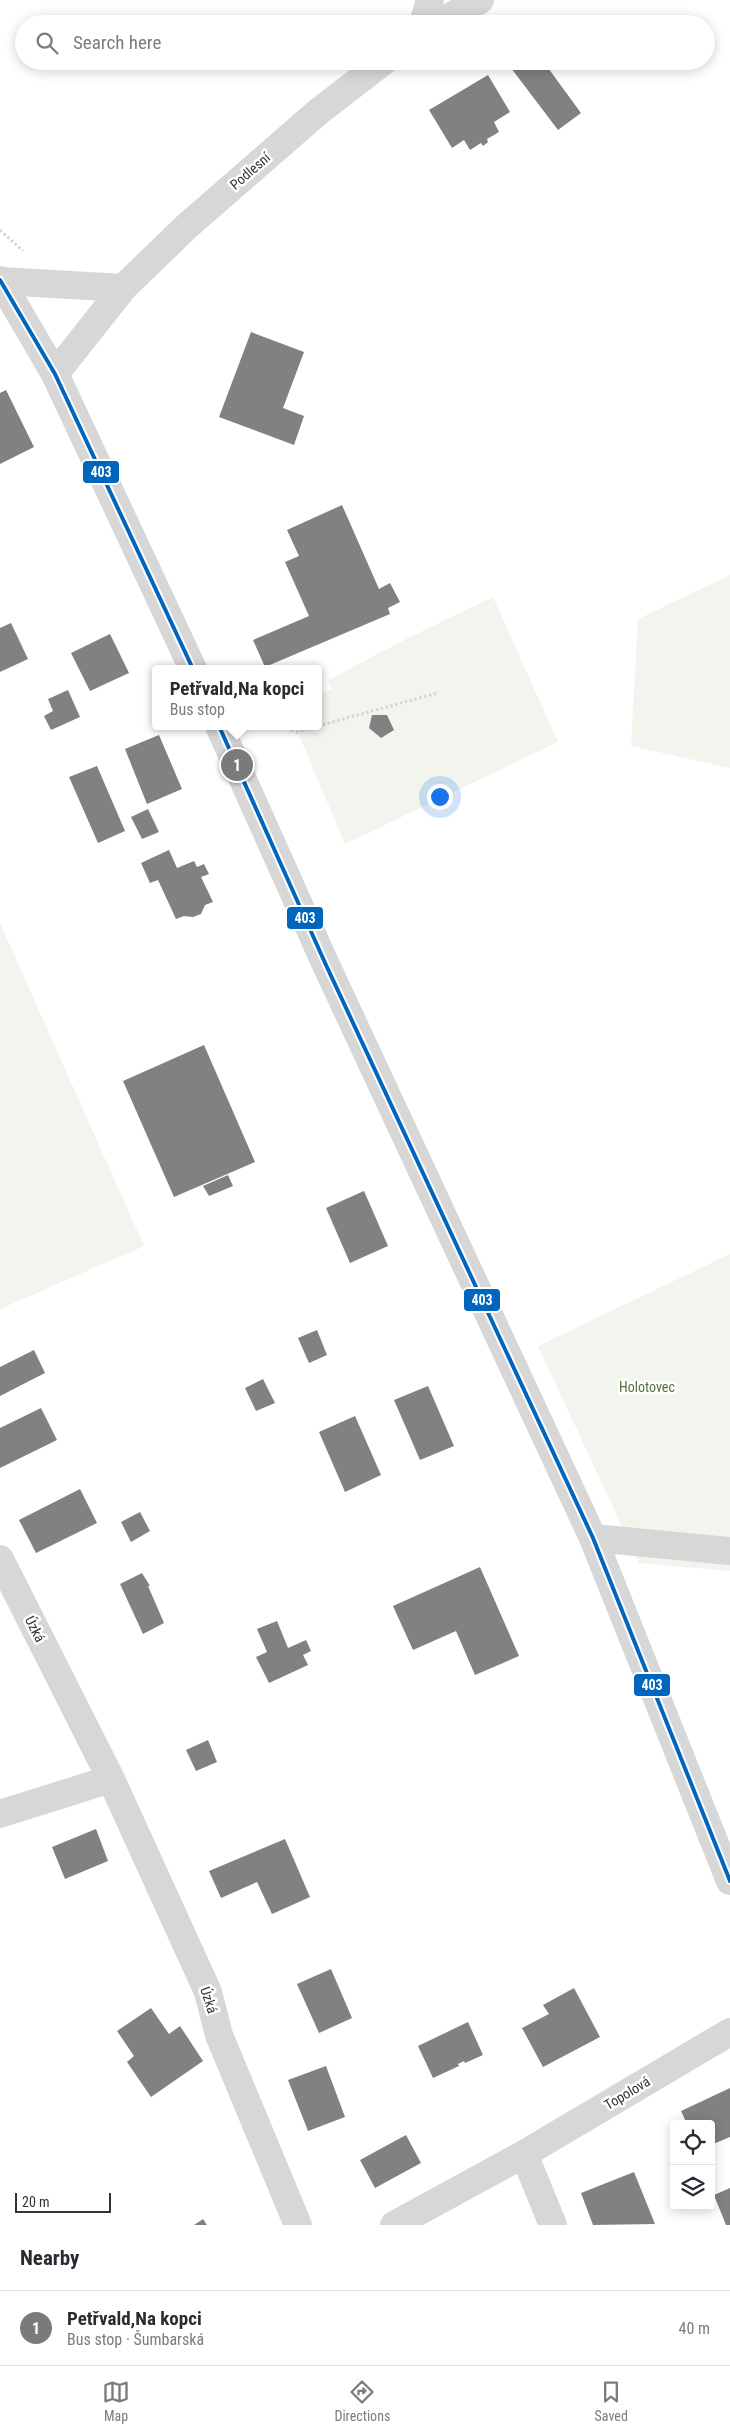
<!DOCTYPE html>
<meta charset="utf-8">
<style>
:root{--surface:#fff;--page:#f7f7f7;--text:#2b2b33;--muted:#7c7c81;--line:#e1e1e2;--accent:#7a7a7a}
body{margin:0;font-family:"Roboto Condensed",sans-serif;background:var(--page);color:var(--text)}
.controls{position:absolute;right:15px;bottom:15px;display:grid;overflow:hidden;border-radius:5px;box-shadow:0 2px 12px #0003}
.controls button{width:45px;height:45px;display:grid;place-items:center;padding:0;border:0;border-bottom:1px solid var(--line);background:var(--surface);color:var(--text);font:25px sans-serif}
.scale{position:absolute;left:15px;bottom:12px;width:96px;box-sizing:border-box;padding-left:5px;border:2px solid #333;border-top:0;font-size:14px;line-height:18px;white-space:nowrap;color:#333;-webkit-text-stroke:4px #fff;paint-order:stroke}
.you{position:absolute;left:439px;top:796px;width:18px;height:18px;margin:-12px;border:4px solid #fff;border-radius:50%;background:#1a73e8;box-shadow:0 0 0 8px #1a73e833}
.badge{display:grid;place-items:center;width:32px;height:32px;border-radius:50%;background:var(--accent);color:#fff;font-size:16px;font-weight:700}
.pin{position:absolute;translate:-50% -50%;border:2px solid #fff;box-shadow:0 1px 5px #0006}
.popup{position:absolute;left:152px;top:665px;width:170px;height:65px;box-sizing:border-box;display:grid;place-content:center;border-radius:5px;background:var(--surface);filter:drop-shadow(0 1px 4px #0005);font-size:16px;white-space:nowrap;color:var(--muted)}
.popup b{font-size:19px;color:var(--text)}
.popup::after{content:'';position:absolute;left:50%;top:100%;margin-left:-10px;border:10px solid transparent;border-top-color:var(--surface)}
.list{margin:0;padding:0;list-style:none}
h2{display:flex;justify-content:space-between;align-items:center;height:65px;margin:0;padding:0 20px;font-size:21px}
h2 small{font-size:16px;font-weight:400;color:var(--muted)}
.list li{display:grid;grid-template-columns:32px 1fr auto;gap:15px;align-items:center;box-sizing:border-box;height:75px;padding:0 20px;border-top:1px solid var(--line)}
.list b{display:block;font-size:19px;white-space:nowrap}
.list p{margin:0;font-size:16px;white-space:nowrap;color:var(--muted)}
.list em{font-size:16px;font-style:normal;color:var(--muted)}
.icon{flex:none;width:28px;height:28px;fill:none;stroke:currentColor;stroke-width:2;stroke-linecap:round;stroke-linejoin:round}
.map{position:relative;flex:none;width:730px;height:2225px;overflow:hidden}
.search{position:absolute;background:var(--surface);box-shadow:0 2px 12px #0003;left:15px;right:15px;top:15px;height:55px;display:flex;align-items:center;gap:12px;box-sizing:border-box;padding:0 18px;border-radius:28px;color:var(--muted);font-size:19px}
.sheet{height:140px;background:var(--surface)}
nav{display:flex;justify-content:space-around;align-items:center;box-sizing:border-box;height:70px;border-top:1px solid var(--line);background:var(--surface);font-size:14px;color:var(--muted)}
nav a{display:grid;justify-items:center;gap:2px}
nav .on{color:var(--accent)}
.map>svg:first-child{display:block}
.green{fill:#f1f5ed}
.building{fill:#818181}
.lines{fill:none;stroke-linecap:round;stroke-linejoin:round}
.path{stroke:#d6d6d6;stroke-width:3;stroke-dasharray:2.5 2.5;stroke-linecap:butt}
.minor{stroke:#d7d7d7;stroke-width:28}
.tertiary{stroke:#d7d7d7;stroke-width:28}
.bus-1-casing{stroke:#fff;stroke-width:8}
.bus-1{stroke:#0065bd;stroke-width:4}
.labels{text-anchor:middle;dominant-baseline:central;stroke-width:5;stroke-linejoin:round;paint-order:stroke}
.street-label{font-size:14px;fill:#333;stroke:#fff}
.park-label{font-size:14px;fill:#56703f;stroke:#fff}
.line-badge{stroke:#fff;stroke-width:2}
.badge-label{font-size:14px;text-anchor:middle;font-weight:bold;fill:#fff}
</style>
<div class="map">
<svg width="730" height="2225" viewBox="0 0 730 2225">
<rect width="100%" height="100%" fill="#fff"/>
<path class="green" d="M730 575V768L631 746 638 619Z
M493 597 558 742 345 844 295 726H318V695L332 689 328 680 410 637Z
M0 923 144 1246 0 1309Z
M730 1254V1571L639 1563 538 1346Z"/>
<path class="building" d="M520 61H543L581 113 558 130 511 68Z
M488 75 510 112 494 122 499 132 487 139 488 142 483 146 481 143 470 150 464 140 452 148 429 110Z
M251 332 304 352 283 408 304 416 294 445 219 417Z
M6 390 34 447 0 464V393Z
M342 505 379 589 390 583 400 602 388 608 390 614 265 667 253 640 309 616 285 562 299 556 287 530Z
M11 623 28 659 0 672V628Z
M110 634 129 673 90 691 71 653Z
M68 690 80 717 51 730 44 716 53 711 48 699Z
M372 715H387L394 730 381 738 369 728Z
M159 735 182 789 147 804 125 749Z
M97 766 125 831 98 843 69 777Z
M148 809 159 832 142 839 131 817Z
M169 850 177 868 194 861 197 867 204 864 209 874 201 877 213 902 205 905 201 914 193 917 184 916 176 919 158 880 150 883 141 863Z
M204 1045 255 1162 174 1197 123 1081Z
M228 1175 233 1186 209 1196 203 1186Z
M364 1191 388 1246 350 1263 326 1208Z
M317 1330 327 1355 309 1363 298 1338Z
M34 1350 45 1373 0 1396V1367Z
M263 1379 275 1403 256 1411 245 1388Z
M428 1386 454 1446 420 1460 394 1400Z
M41 1408 57 1440 0 1468V1428Z
M355 1416 381 1475 345 1492 319 1432Z
M80 1489 97 1523 36 1553 19 1520Z
M140 1512 150 1531 131 1542 121 1522Z
M480 1567 519 1656 475 1675 456 1631 413 1650 393 1606Z
M142 1573 150 1586H148L164 1623 143 1634 120 1584Z
M277 1621 288 1648 306 1640 311 1651 303 1655 308 1665 269 1683 256 1657 267 1652 257 1629Z
M208 1740 217 1762 196 1771 186 1750Z
M96 1829 108 1861 65 1879 52 1847Z
M285 1839 310 1897 272 1914 257 1882 221 1898 209 1871Z
M331 1969 352 2018 319 2033 297 1984Z
M574 1988 600 2037 543 2067 522 2028 549 2014 543 2005Z
M151 2008 169 2034 180 2026 203 2061 151 2097 127 2062 134 2056 117 2031Z
M468 2022 483 2055 465 2063 464 2061 458 2064 459 2066 433 2078 418 2046Z
M326 2066 345 2117 308 2131 288 2080Z
M730 2088V2137L711 2145V2124H687L681 2111Z
M406 2135 421 2163 375 2188 360 2160Z
M634 2172 655 2224 593 2225 581 2193Z
M730 2188V2225H726L714 2195Z
M203 2219 207 2225H194Z"/>
<g class="lines">
<path class="path" d="M0 230 23 251
M282 726 297 732 318 726
M318 726 437 693"/>
<path class="minor" d="M423 24 430 0
M437 24 480 0
M1 281 123 288
M55 374 123 288 186 227 318 112 384 61
M593 1538 730 1551
M0 1559 111 1779
M0 1814 111 1779 208 1992 219 2035 298 2225
M524 2154 553 2225
M394 2225 524 2154 730 2032"/>
<path class="tertiary" d="M0 280 55 374 193 669
M219 726 326 965 593 1538 730 1881"/>
<defs>
<path id="bus-1" d="M0 280 55 374 193 669
M219 726 326 965 593 1538 730 1881"/>
</defs>
<use href="#bus-1" class="bus-1-casing"/>
<use href="#bus-1" class="bus-1"/>
</g>
<g class="labels">
<g class="street-label">
<text transform="translate(250 171) rotate(-41)">Podlesní</text>
<text transform="translate(35 1629) rotate(63)">Úzká</text>
<text transform="translate(209 2000) rotate(72)">Úzká</text>
<text transform="translate(627 2093) rotate(-31)">Topolová</text>
</g>
<g class="park-label">
<text x="647" y="1387">Holotovec</text>
</g>
</g>
<g class="line-badge">
<rect x="82" y="460" width="38" height="24" rx="5" fill="#0065bd"/>
<rect x="286" y="906" width="38" height="24" rx="5" fill="#0065bd"/>
<rect x="463" y="1288" width="38" height="24" rx="5" fill="#0065bd"/>
<rect x="633" y="1673" width="38" height="24" rx="5" fill="#0065bd"/>
</g>
<g class="badge-label">
<text x="101" y="477">403</text>
<text x="305" y="923">403</text>
<text x="482" y="1305">403</text>
<text x="652" y="1690">403</text>
</g>
</svg>
<div class="controls">
<button><svg class="icon" aria-label="locate" viewBox="0 0 24 24"><circle cx="12" cy="12" r="6"/><path d="M12 2v4M12 18v4M2 12h4M18 12h4"/></svg></button>
<button><svg class="icon" aria-label="layers" viewBox="0 0 24 24"><path d="M12 4l9 5-9 5-9-5zM3 14l9 5 9-5"/></svg></button>
</div>
<div class="scale">20 m</div>
<div class="you"></div>
<div class="pin badge" style="left:237px;top:765px">1</div>
<div class="popup"><b>Petřvald,Na kopci</b>Bus stop</div>
<div class="search"><svg class="icon" aria-label="search" viewBox="0 0 24 24"><circle cx="10" cy="10" r="6"/><path d="M15 15l6 6"/></svg>Search here</div>
</div>
<section class="sheet">
<h2>Nearby<small></small></h2>
<ul class="list">
<li><span class="badge">1</span><div><b>Petřvald,Na kopci</b><p>Bus stop · Šumbarská</p></div><em>40 m</em></li>
</ul>
</section>
<nav>
<a class="on"><svg class="icon" aria-label="map" viewBox="0 0 24 24"><path d="M3 6l6-2 6 2 6-2v14l-6 2-6-2-6 2zM9 4v14M15 6v14"/></svg>Map</a>
<a><svg class="icon" aria-label="directions" viewBox="0 0 24 24"><path d="M12 3l9 9-9 9-9-9zM9 14v-3h6M13 9l2 2-2 2"/></svg>Directions</a>
<a><svg class="icon" aria-label="saved" viewBox="0 0 24 24"><path d="M7 4h10v16l-5-4-5 4z"/></svg>Saved</a>
</nav>
